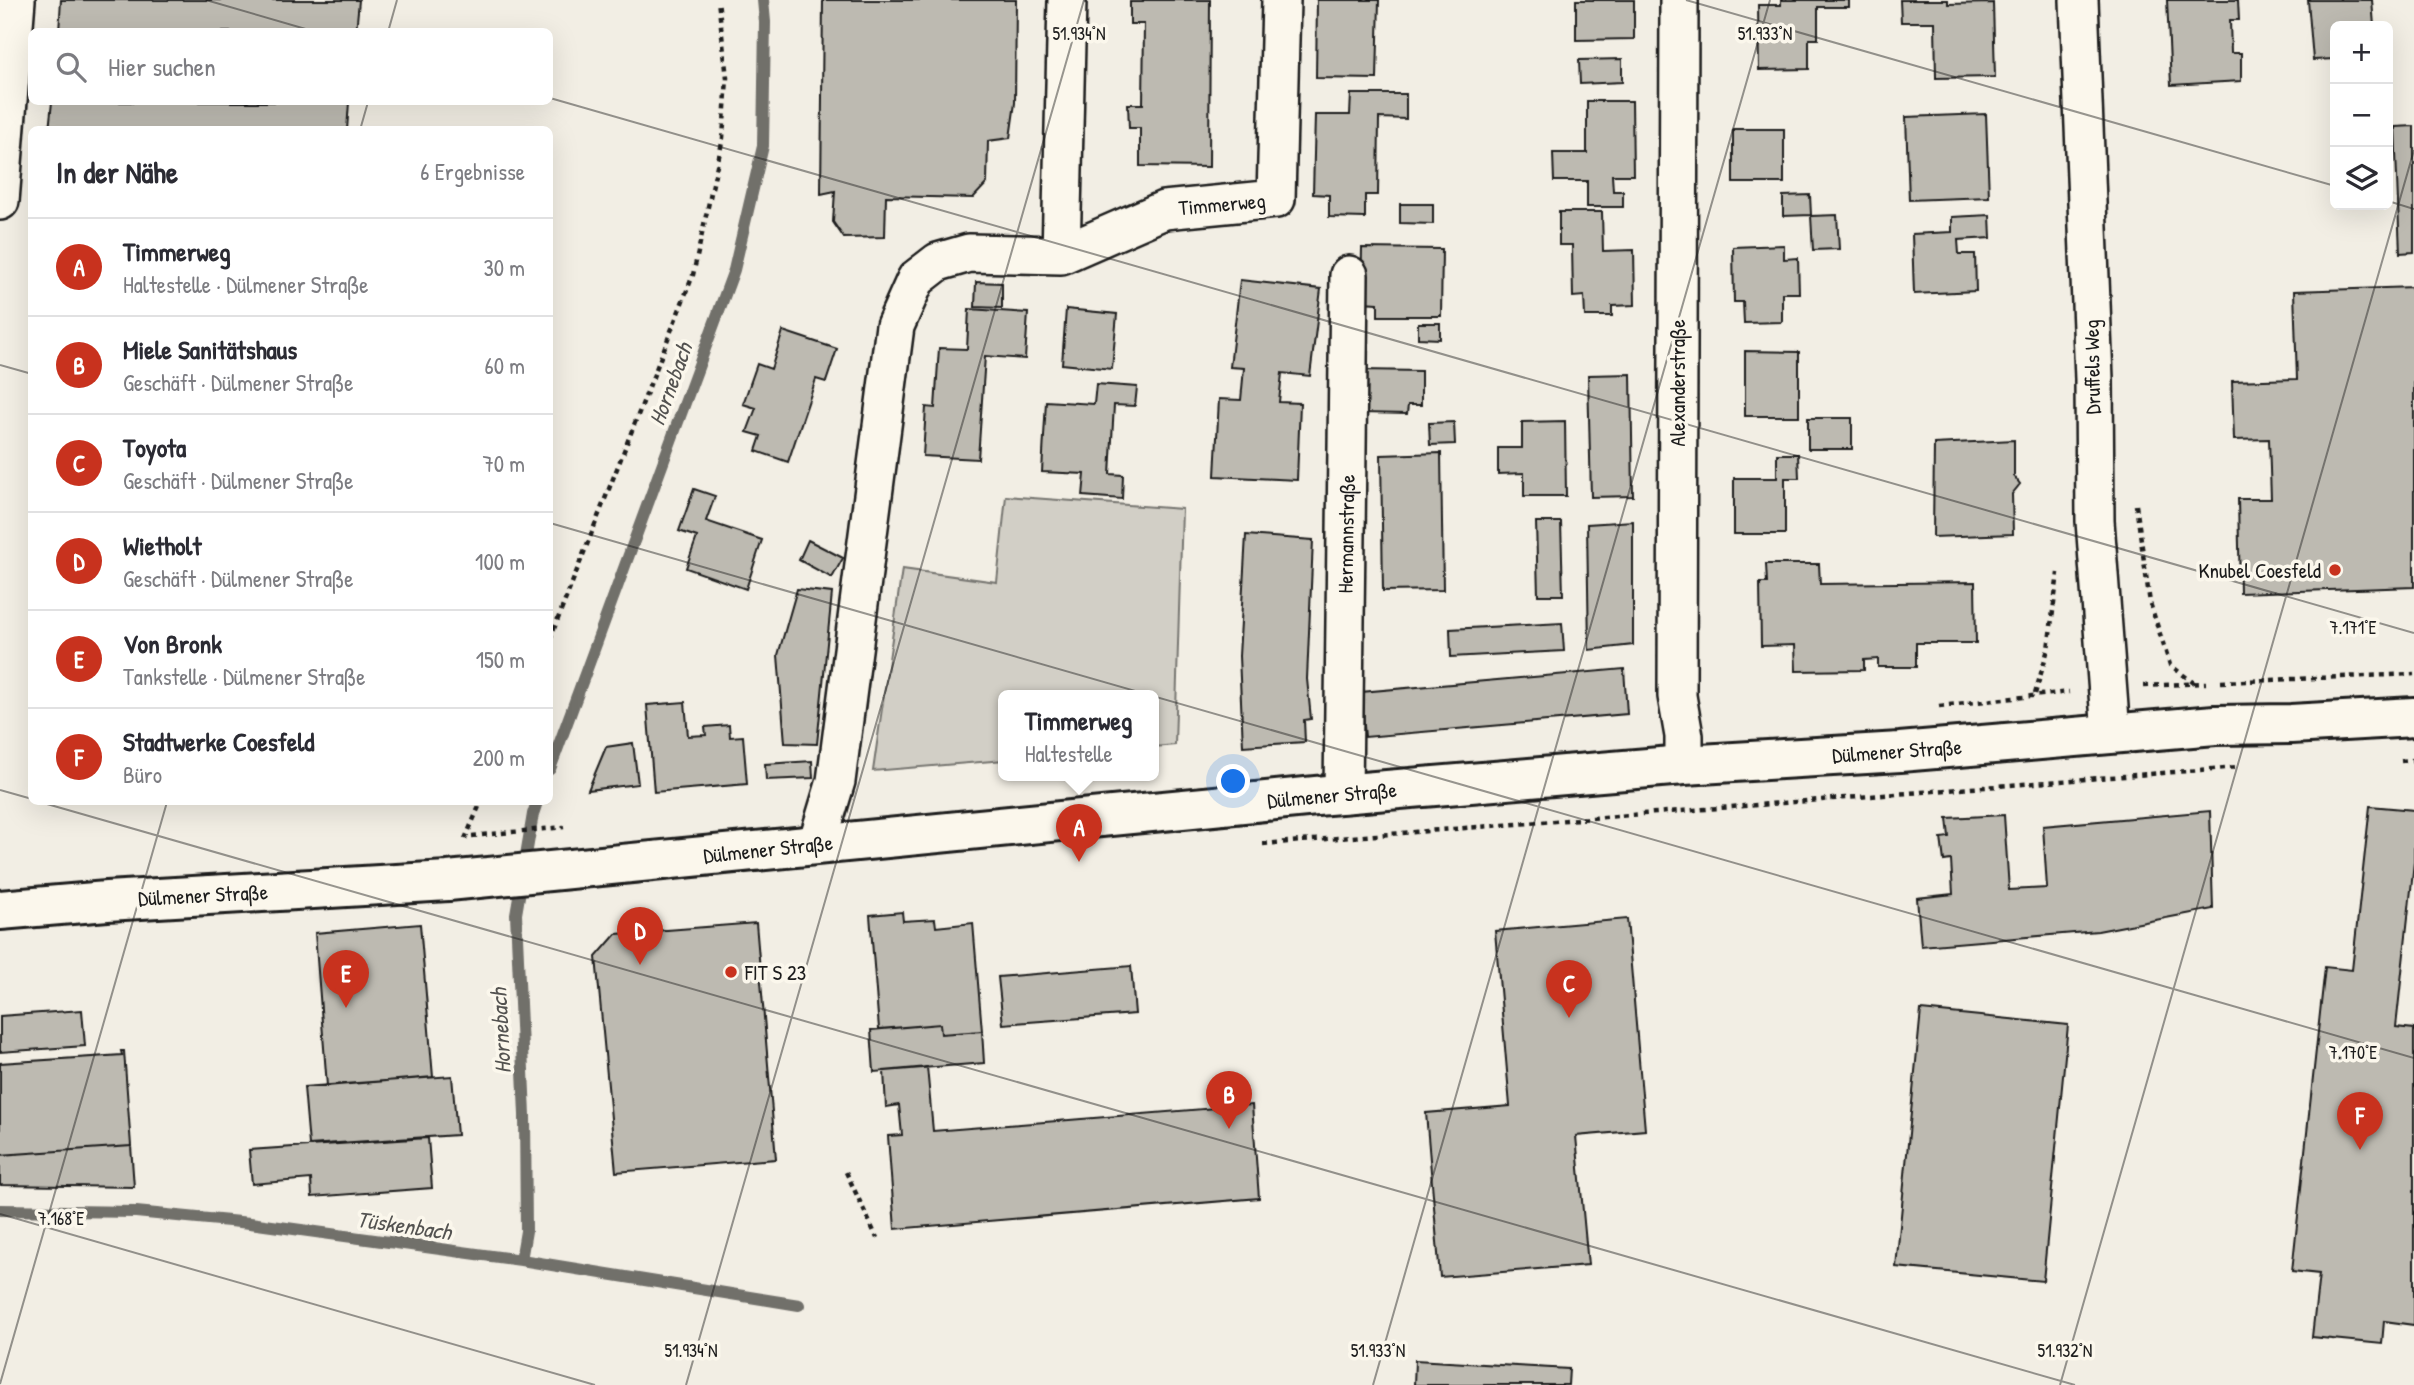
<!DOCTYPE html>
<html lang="de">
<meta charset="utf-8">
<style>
:root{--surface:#fff;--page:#f7f7f7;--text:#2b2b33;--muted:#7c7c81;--line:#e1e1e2;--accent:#c8321e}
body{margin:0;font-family:"Patrick Hand",sans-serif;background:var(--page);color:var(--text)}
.controls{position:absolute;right:21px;top:21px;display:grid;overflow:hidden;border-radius:10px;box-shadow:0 7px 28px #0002}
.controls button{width:63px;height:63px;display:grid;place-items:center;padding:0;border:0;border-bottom:2px solid var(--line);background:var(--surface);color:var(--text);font:35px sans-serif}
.you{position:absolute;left:1234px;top:782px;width:24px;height:24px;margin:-18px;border:5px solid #fff;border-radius:50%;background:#1a73e8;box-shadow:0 0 0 10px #1a73e833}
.badge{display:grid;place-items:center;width:46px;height:46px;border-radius:50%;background:var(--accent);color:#fff;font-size:23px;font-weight:700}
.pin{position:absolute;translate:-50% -58px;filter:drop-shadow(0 2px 4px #0008)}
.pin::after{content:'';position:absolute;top:37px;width:24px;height:21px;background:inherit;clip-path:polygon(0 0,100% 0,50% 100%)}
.popup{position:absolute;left:998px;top:690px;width:161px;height:91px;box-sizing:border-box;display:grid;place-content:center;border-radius:10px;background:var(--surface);filter:drop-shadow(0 2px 5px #0005);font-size:23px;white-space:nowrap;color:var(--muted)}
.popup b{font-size:26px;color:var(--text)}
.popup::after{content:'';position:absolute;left:50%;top:100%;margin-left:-14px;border:14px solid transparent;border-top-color:var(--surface)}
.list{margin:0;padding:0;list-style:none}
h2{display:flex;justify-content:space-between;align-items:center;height:91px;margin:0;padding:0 28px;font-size:30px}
h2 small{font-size:23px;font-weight:400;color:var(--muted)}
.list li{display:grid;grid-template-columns:46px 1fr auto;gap:21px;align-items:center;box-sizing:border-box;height:98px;padding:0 28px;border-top:2px solid var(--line)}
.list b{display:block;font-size:26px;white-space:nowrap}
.list p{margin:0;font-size:23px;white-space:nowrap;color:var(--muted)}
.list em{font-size:23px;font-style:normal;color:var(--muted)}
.icon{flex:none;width:38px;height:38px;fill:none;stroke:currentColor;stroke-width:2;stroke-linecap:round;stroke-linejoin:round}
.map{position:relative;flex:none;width:2414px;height:1385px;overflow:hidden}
.search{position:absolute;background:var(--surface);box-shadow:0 7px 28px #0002;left:28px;top:28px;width:525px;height:77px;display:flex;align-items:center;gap:18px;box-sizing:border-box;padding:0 24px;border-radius:10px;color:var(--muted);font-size:26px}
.panel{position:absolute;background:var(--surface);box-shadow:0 7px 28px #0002;left:28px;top:126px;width:525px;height:679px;border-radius:10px}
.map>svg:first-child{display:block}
.green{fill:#d2cfc6;stroke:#777671;stroke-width:2}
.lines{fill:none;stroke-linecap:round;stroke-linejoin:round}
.stream{stroke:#716f6b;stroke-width:12}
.building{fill:#bdbab1;stroke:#1c1c1c;stroke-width:2}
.minor-casing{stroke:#1c1c1c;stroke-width:42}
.tertiary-casing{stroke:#1c1c1c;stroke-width:44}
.path{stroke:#1c1c1c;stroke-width:4.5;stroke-dasharray:5 5;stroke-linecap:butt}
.minor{stroke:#fbf7ec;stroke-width:37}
.tertiary{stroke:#fbf7ec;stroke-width:38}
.ticks{fill:none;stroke:#1c1c1c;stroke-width:2;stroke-opacity:0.45}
.poi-dot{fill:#c8321e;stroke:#fbf7ec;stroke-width:2.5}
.labels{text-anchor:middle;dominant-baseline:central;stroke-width:7;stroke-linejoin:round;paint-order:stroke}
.street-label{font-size:21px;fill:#1c1c1c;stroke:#fbf7ec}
.poi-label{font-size:21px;fill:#1c1c1c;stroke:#fbf7ec;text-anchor:end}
.water-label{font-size:23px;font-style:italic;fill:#545351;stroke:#fbf7ec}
.ticks-label{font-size:18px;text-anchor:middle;fill:#1c1c1c;stroke:#fbf7ec;stroke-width:7;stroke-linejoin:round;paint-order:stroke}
</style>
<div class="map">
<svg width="2414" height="1385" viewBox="0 0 2414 1385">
<rect width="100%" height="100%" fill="#f2eee4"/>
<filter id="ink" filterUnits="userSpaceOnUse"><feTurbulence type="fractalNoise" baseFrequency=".0143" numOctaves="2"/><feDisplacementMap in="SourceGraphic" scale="14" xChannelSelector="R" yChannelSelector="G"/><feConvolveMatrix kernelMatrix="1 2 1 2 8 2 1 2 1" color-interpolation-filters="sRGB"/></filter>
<g filter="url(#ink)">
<path class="green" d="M1006 496 1182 509 1175 745 1154 747V696H1004V760L873 771 902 569 997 582Z"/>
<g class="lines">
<path class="stream" d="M550 769 734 270 763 146 765 22 763 0
M0 1210 136 1212 250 1223 521 1260 799 1305
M521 1260 526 1231 525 1115 516 914 533 814 537 802"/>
</g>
<path class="building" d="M61 0H359L356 32H59Z
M823 0H1016L1015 103 1010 138 988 141 987 183 973 198 886 196 885 237 844 238 833 222 835 191 821 194Z
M1143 0H1210L1209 167 1140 166V128H1129L1128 104H1143L1144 24H1130V2H1143Z
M1317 0H1379L1377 79 1316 78Z
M1576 0H1634V39L1576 40Z
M1781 0H1849V7H1818V39H1809V69L1759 70 1758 5H1781Z
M1900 0H1948V4L1993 3 1995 77 1936 78 1935 22H1901Z
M2167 0H2238L2239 20H2230L2231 53H2241V81L2171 85Z
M2308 0H2372L2374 26H2335V59L2313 60Z
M1622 59V82L1580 84 1579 60Z
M1351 94H1406V119L1379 118 1378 195H1365V218L1329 217V195L1313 194 1315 115H1350Z
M1587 101H1632L1633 175H1612L1613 191H1623V207H1587V181H1554L1553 153H1587Z
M52 102H349L347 130H49Z
M1986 114 1989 197 1909 200 1906 117Z
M2414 126V252L2400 253 2395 127Z
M1733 129H1784V183H1733Z
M1810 195 1811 215 1783 216V196Z
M1400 204H1433V224L1400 223Z
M1559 212H1602L1603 251 1634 250 1635 305 1612 306V316H1585L1584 296 1573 297 1572 245H1559Z
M1837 215 1839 249 1813 250 1811 216Z
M1990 215 1991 238 1958 240 1959 254H1975L1976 291 1914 294 1912 234 1952 232V217Z
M1784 245V259L1798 258 1799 293H1782V322L1744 323 1743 302H1734L1733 247Z
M1362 248 1442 249 1441 316H1378V303L1361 302Z
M1240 280 1321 289 1310 376 1282 373 1279 402 1300 403 1297 480 1215 476 1219 399 1241 400 1244 368 1230 367Z
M976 282 1002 283V308L975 307Z
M2414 287V587L2240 593 2238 499H2271L2269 439 2234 440 2232 381 2297 379 2294 291Z
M969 309 1028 313 1025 359 985 356 978 459 923 456 926 407 935 408 939 348 967 349Z
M1066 309 1117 314 1112 369 1062 364Z
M1418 323H1440V339L1418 338Z
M783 331 837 349 826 382 816 379 788 462 756 451 761 436 747 432 756 408 743 404 757 364 771 369Z
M1745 351 1799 352V416H1745Z
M1361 370 1421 371V405H1408L1407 414 1361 413Z
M1631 374 1633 496 1591 497 1588 375Z
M1096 384 1137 387 1135 406 1114 405 1110 474 1123 475 1122 499 1083 496 1085 474 1042 472 1046 401 1094 404Z
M1808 418H1852V449H1808Z
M1565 421 1566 496H1524V473L1498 474V448H1522V422Z
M1454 422 1455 444 1430 445 1429 423Z
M2014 440V476L2020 484 2012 494 2013 534 1933 537 1934 444Z
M1441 453 1443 590 1383 591 1381 455Z
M1777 454H1798L1799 478H1785V534H1734V478H1777Z
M694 489 715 496 706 521 762 540 746 589 686 568 697 537 679 531Z
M1633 521V645L1589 650 1587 524Z
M1536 522H1561L1563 595H1538Z
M1246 535 1313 540 1307 679 1311 719 1304 720 1305 742 1243 746 1239 656Z
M808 540 843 558 832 578 799 560Z
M1766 564H1819L1820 584 1975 582 1976 643H1916V667H1878V659L1864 660V670L1796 671 1795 645 1761 646 1760 583H1767Z
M797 589 832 593 817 744 785 743 778 655Z
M1562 623 1564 651 1451 657 1450 629Z
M1624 669 1627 714 1365 737 1361 692Z
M685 702 688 736 706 735 705 727 729 725 730 737 743 736 747 784 654 792 647 705Z
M633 743 638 784 588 790 606 747Z
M812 761 813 778 766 780 765 764Z
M2370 806 2414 810V862L2396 1027 2414 1029V1325L2384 1321 2382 1344 2312 1337 2319 1274 2292 1271 2325 967 2352 970Z
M2210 811 2213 909 2098 931 1921 946 1917 898 1953 894 1951 860 1944 861 1941 838 1949 837 1947 818 2004 815 2009 890 2047 888 2043 826Z
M902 912 903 921 935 919 936 927 973 923 982 1031 941 1034 940 1024 879 1029 870 915Z
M1627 919 1645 1130 1576 1136 1588 1265 1440 1277 1426 1113 1510 1106 1495 931Z
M756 923 776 1159 616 1172 596 957 616 934Z
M420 924 433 1077 327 1086 315 933Z
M1131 966 1135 1014 1003 1024 998 977Z
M82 1010 85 1046 0 1052V1016Z
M1921 1010 2068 1025 2043 1281 1896 1267Z
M940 1024 941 1034 982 1031 984 1063 874 1072 871 1030Z
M121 1051H124L131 1146 0 1155V1063L122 1055Z
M927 1067 933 1131 1252 1105 1259 1198 895 1229 888 1136 902 1135 899 1105 886 1107 884 1071Z
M452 1076 457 1135 309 1145 304 1087Z
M428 1138 432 1188 312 1197 311 1179 252 1184 249 1150Z
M131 1146 134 1187 0 1185V1155Z
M1415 1360 1569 1369 1568 1385H1414Z"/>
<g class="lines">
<defs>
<path id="minor" d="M1679 0 1677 696 1684 736V765
M2079 0 2094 379 2095 521 2111 734
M0 201 16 0
M1061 255 1067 0
M1343 794 1349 275
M817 844 836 781 895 326 916 279 938 262 969 253 1061 255 1164 210 1276 199 1281 0"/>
<path id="tertiary" d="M0 910 107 901 448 881 1316 796 1684 765 1900 752 2215 725 2291 724 2414 717"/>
</defs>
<use href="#minor" class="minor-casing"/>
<use href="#tertiary" class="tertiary-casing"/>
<path class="path" d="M2136 505 2150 603 2170 665 2194 683
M550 639 693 275 723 138 727 78 718 0
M2221 682 2414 674
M2144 686 2206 683
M2035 694 2048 649 2058 573
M1939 706 2069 692
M2401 761 2414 760
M472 836 564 827
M465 839 481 802
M1263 844 2238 767
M846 1172 877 1238"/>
<use href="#minor" class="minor"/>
<use href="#tertiary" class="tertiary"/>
</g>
</g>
<path class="ticks" d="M206 0 316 32M1686 0 2335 186M388 32 397 0M550 98 2414 633M360 130 368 102M2388 201 2414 209M0 365 32 374M550 523 2414 1058M0 790 32 799M40 802 2075 1385M0 1214 595 1385M0 1384 167 802M686 1385 1084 0M1373 1385 1770 0M2060 1385 2414 150"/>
<g class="poi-dot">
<circle cx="2335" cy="570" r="7"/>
<circle cx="731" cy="972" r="7"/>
</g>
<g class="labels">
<g class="street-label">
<text transform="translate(1222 204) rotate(-5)">Timmerweg</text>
<text transform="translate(2092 367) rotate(-91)">Druffels Weg</text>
<text transform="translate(1677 383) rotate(-90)">Alexanderstraße</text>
<text transform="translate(1346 534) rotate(-89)">Hermannstraße</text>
<text transform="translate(1897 751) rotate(-4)">Dülmener Straße</text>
<text transform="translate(1332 795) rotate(-5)">Dülmener Straße</text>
<text transform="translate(768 849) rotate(-6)">Dülmener Straße</text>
<text transform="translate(203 895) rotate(-3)">Dülmener Straße</text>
</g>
<g class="poi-label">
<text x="2321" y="570">Knubel Coesfeld</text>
<text x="745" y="972" text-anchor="start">FIT S 23</text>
</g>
<g class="water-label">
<text transform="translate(670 384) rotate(-70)">Hornebach</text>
<text transform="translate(500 1031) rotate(-93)">Hornebach</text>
<text transform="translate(404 1225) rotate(8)">Tüskenbach</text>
</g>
</g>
<g class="ticks-label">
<text x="1079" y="40">51.934°N</text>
<text x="1765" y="40">51.933°N</text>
<text x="2353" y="634">7.171°E</text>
<text x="2353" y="1059">7.170°E</text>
<text x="61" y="1225">7.168°E</text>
<text x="691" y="1357">51.934°N</text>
<text x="1378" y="1357">51.933°N</text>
<text x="2065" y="1357">51.932°N</text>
</g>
</svg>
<div class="controls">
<button>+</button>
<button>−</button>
<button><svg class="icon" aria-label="layers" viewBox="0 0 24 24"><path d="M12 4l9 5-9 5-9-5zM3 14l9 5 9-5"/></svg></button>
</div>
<div class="you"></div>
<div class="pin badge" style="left:1079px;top:862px">A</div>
<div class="popup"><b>Timmerweg</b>Haltestelle</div>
<div class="pin badge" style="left:1229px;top:1129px">B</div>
<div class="pin badge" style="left:1569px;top:1018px">C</div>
<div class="pin badge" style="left:640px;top:965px">D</div>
<div class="pin badge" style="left:346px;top:1008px">E</div>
<div class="pin badge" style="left:2360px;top:1150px">F</div>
<div class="search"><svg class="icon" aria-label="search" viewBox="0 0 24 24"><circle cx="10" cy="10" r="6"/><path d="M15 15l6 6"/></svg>Hier suchen</div>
<section class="panel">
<h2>In der Nähe<small>6 Ergebnisse</small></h2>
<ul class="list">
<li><span class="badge">A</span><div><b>Timmerweg</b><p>Haltestelle · Dülmener Straße</p></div><em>30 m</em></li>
<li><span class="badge">B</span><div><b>Miele Sanitätshaus</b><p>Geschäft · Dülmener Straße</p></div><em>60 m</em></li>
<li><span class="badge">C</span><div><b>Toyota</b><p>Geschäft · Dülmener Straße</p></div><em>70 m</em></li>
<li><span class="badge">D</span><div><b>Wietholt</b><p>Geschäft · Dülmener Straße</p></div><em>100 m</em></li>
<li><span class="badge">E</span><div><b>Von Bronk</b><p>Tankstelle · Dülmener Straße</p></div><em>150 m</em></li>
<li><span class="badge">F</span><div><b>Stadtwerke Coesfeld</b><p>Büro</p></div><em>200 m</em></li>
</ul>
</section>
</div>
